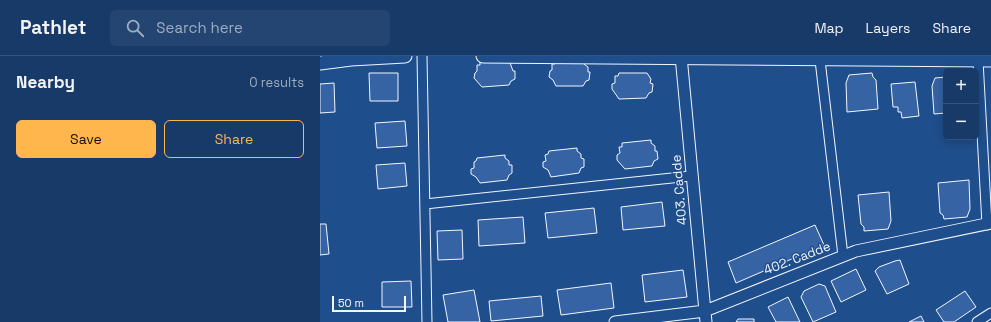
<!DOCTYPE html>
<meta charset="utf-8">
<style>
:root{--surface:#173a69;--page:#244571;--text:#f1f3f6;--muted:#9eadc0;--line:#36547d;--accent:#ffb74d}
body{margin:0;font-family:"Space Grotesk",sans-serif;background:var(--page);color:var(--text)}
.controls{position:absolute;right:12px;top:12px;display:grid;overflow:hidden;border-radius:6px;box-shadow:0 2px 10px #0003}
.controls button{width:36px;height:36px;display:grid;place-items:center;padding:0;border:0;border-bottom:1px solid var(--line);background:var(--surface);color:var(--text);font:20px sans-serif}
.scale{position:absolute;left:12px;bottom:10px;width:74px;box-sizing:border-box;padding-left:4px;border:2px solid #f2f6ff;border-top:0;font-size:11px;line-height:14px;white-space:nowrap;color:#f2f6ff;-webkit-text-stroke:3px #1f4e8c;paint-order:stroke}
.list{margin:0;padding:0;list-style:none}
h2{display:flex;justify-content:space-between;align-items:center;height:52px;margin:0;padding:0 16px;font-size:17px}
h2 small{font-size:13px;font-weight:400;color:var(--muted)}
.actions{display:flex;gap:8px;padding:12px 16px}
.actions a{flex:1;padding:9px 0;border:1px solid var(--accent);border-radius:6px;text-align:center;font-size:14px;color:var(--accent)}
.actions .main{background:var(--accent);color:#111}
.icon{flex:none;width:22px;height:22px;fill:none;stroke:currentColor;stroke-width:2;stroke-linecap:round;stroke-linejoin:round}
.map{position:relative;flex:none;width:671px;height:266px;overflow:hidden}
header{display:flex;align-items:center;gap:24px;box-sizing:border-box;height:56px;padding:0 20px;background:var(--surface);border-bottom:1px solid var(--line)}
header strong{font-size:19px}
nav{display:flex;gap:22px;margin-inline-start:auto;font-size:14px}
.search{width:280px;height:36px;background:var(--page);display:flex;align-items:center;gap:10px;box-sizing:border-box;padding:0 14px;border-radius:6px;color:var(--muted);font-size:15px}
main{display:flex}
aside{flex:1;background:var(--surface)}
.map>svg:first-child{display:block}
.building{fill:#3563a3;stroke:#f2f6ff}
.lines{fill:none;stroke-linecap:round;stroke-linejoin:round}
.minor-casing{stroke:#f2f6ff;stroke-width:11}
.tertiary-casing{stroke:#f2f6ff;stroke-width:13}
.secondary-casing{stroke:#f2f6ff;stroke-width:15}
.minor{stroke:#1f4e8c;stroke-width:9}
.tertiary{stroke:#1f4e8c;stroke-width:11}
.secondary{stroke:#1f4e8c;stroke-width:13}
.labels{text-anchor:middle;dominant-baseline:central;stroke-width:3;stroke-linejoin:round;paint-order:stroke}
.street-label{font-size:13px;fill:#f2f6ff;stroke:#1f4e8c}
</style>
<header>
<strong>Pathlet</strong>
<div class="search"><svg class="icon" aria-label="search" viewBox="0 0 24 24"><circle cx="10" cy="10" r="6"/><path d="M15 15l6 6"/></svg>Search here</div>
<nav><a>Map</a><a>Layers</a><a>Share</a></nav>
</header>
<main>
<aside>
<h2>Nearby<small>0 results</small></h2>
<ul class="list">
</ul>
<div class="actions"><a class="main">Save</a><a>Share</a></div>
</aside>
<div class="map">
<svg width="671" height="266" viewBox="0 0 671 266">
<rect width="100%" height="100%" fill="#1f4e8c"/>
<path class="building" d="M189 4 193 15H195V23L191 25 189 29 162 31 154 22 155 17 157 15V9H160V6Z
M236 5H264V8L268 11V16H270L269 24 266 25 263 30H236L233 24 229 21 230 15 232 14V8H235Z
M49 17H78V45H50Z
M299 17H327L331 23 330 27 333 28 332 36 329 37 326 42 299 43 292 33V28L295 27V20H298Z
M552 17 553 21 556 24 558 53 527 56 526 27 529 19Z
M626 21V57L614 58 612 30 615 22Z
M595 26 599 60 582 62 581 56H578V51H573L571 28Z
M14 27 15 56 0 57V28Z
M85 65 87 90 57 92 55 67Z
M331 84V87L335 90V95H337L338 103 334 105 332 110 305 113 297 104V99L300 97 299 91H302V87Z
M257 92V95L261 98V102L264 103V111L261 112 259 117 231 121 228 114 223 111V106L226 105 225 99 228 98 229 95Z
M185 99V102L189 105V109H192V117L189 119 187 124 160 127 156 121 151 118V113L154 112V106L156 105 157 102Z
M85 107 87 130 58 133 56 109Z
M649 124 650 153 647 161 624 163 623 159 620 157 618 127Z
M569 136 571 165 568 173 544 175V171L541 168 538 139Z
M342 146 345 170 303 174 301 151Z
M274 152 277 177 228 182 225 157Z
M203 161 205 187 159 190 158 164Z
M0 168H6L9 198 0 199Z
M495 169 504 189 416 227 408 206Z
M142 174 143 203 118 204 117 175Z
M580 204 589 228 567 238 555 215 559 211 575 205Z
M536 213 546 234 521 246 511 225Z
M363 214 367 241 325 246 322 219Z
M91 225 92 251H62V226Z
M291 227 294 252 241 259 237 234Z
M499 228 505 230 516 256 493 266 481 241 484 235Z
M154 234 160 266H128L123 239Z
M645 235 656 251 634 266H624L616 254Z
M221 240 223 260 171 265 169 245Z
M468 241 480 266H456L448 251Z
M601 260 604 266H589Z
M418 263H434V266H416Z"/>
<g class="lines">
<defs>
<path id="minor" d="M102 0 107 266
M500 4 523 200
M658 4 667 169
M105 148 371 120
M657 266 671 257"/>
<path id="tertiary" d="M361 0 386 266
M295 266 385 255 536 195 671 167"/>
<path id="secondary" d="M163 0 671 4
M0 7 31 3 85 0"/>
</defs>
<use href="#minor" class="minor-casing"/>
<use href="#tertiary" class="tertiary-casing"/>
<use href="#secondary" class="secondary-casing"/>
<use href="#minor" class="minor"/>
<use href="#tertiary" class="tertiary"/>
<use href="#secondary" class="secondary"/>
</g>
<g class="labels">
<g class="street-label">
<text transform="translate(359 134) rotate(-95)">403. Cadde</text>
<text transform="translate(477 202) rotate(-21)">402. Cadde</text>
</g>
</g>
</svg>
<div class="controls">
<button>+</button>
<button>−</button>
</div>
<div class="scale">50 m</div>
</div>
</main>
